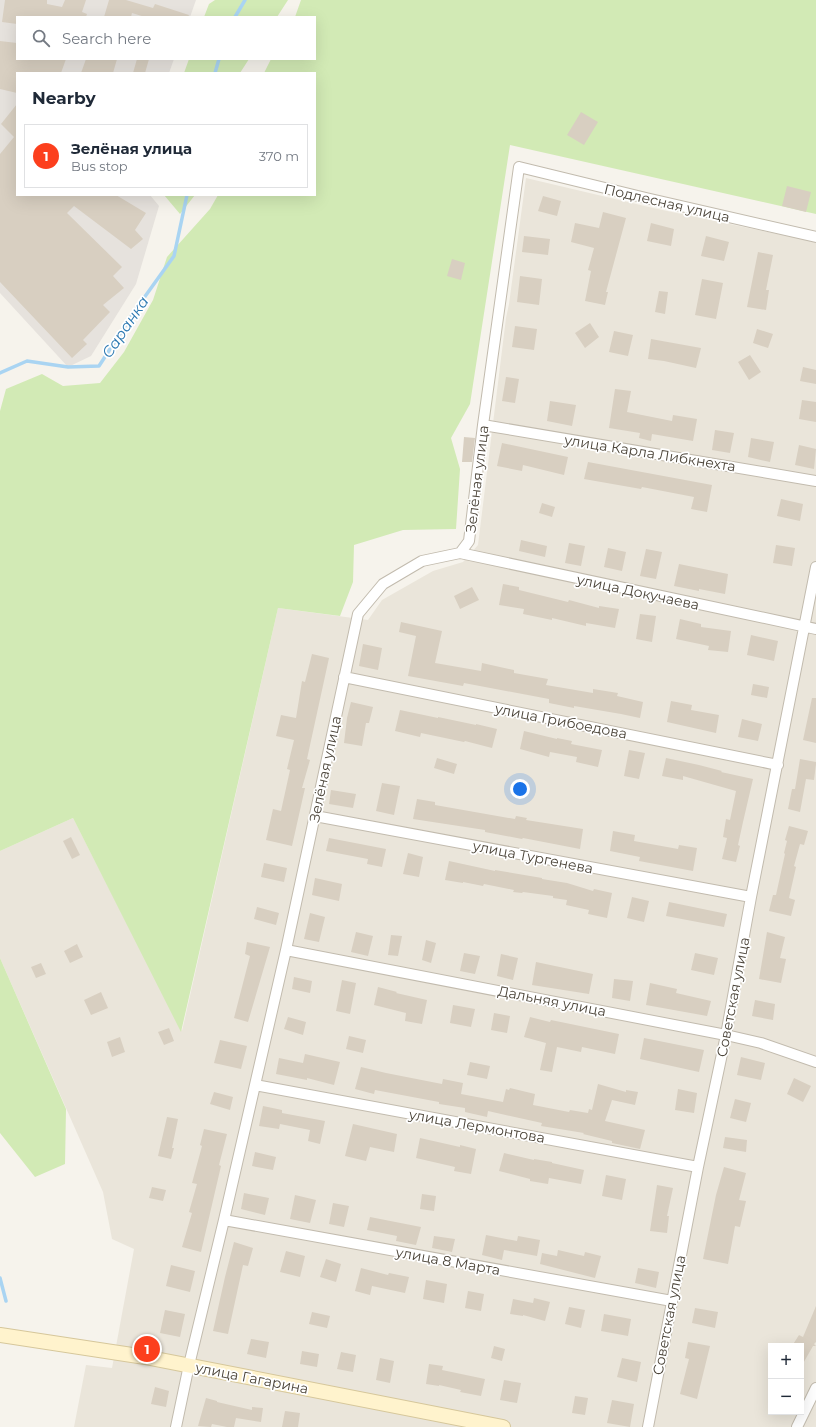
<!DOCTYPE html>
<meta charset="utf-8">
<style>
:root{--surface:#fff;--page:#f6f6f7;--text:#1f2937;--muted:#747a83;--line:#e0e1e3;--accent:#fc3f1d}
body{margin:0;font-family:Montserrat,sans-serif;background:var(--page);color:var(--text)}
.controls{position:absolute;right:12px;bottom:12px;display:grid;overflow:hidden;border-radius:0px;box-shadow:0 4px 16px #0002}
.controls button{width:36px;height:36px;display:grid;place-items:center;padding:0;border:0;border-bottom:1px solid var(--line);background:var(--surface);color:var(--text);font:20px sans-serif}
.you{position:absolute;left:520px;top:789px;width:14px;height:14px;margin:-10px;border:3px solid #fff;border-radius:50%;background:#1a73e8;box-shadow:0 0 0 6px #1a73e833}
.badge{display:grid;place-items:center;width:26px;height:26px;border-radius:50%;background:var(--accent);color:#fff;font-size:13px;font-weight:700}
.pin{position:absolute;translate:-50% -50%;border:2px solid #fff;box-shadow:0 1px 4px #0006}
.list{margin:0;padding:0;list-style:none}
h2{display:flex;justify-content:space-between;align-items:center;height:52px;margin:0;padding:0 16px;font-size:17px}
h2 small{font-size:13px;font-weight:400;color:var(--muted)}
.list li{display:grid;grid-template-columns:26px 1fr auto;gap:12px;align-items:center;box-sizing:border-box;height:64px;margin:0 8px 8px;padding:0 8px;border:1px solid var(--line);border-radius:0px}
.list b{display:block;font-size:15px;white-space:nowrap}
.list p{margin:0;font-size:13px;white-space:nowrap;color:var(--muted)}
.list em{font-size:13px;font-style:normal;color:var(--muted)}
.icon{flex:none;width:22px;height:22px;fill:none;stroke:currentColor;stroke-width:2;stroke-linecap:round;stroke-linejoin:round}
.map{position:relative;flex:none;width:816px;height:1427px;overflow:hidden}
.search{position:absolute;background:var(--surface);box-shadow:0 4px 16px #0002;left:16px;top:16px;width:300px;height:44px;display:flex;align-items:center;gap:10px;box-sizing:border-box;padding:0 14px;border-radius:0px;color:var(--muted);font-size:15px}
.panel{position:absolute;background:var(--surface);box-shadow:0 4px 16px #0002;left:16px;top:72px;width:300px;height:124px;border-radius:0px}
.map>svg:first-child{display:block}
.residential{fill:#eae5da;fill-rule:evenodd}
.industrial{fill:#e6e2dd}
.green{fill:#d2eab5}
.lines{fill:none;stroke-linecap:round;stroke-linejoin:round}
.stream{stroke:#a9d4f2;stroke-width:3.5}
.building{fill:#d8cfc1}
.street-casing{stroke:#c2bbae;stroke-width:12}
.secondary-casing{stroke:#d6c79b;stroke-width:16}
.street{stroke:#fff;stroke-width:10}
.secondary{stroke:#fff3cd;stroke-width:14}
.labels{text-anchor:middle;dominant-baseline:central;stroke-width:3.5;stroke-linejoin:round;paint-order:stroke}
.street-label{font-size:14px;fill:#4b4439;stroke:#fff}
.water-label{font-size:15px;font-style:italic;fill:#2e7ab2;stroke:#fff}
</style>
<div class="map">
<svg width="816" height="1427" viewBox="0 0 816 1427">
<rect width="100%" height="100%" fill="#f6f3ec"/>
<path class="residential" d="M526 178 653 208 816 242V1427H74L86 1365 112 1368 134 1249 112 1239 103 1192 0 958V851L73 818 182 1031 278 608 368 620 382 600 433 571 463 562 478 545 506 318 509 304ZM771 1346H801V1412H771Z"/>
<path class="industrial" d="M0 0H196L190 17H17V59H174L169 73H17V195H150L159 206 136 284 91 356 68 367 0 293Z"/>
<path class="green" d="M215 0H288L277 17H204L209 4Z
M301 0H816V214L510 145 470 404 451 438 460 469 456 529 403 530 354 545 353 582 340 616 278 608 181 1032 73 818 0 851V411L6 389 42 374 63 386 100 383 124 352 153 300 167 257 210 209 218 195H315V73H264L271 59H315V17H295Z
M189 59H249L240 73H184Z
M164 195H195L180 214Z
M0 958 66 1109 65 1164 35 1177 0 1133Z"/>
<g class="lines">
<path class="stream" d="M235 17 245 0
M215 73 219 59
M0 373 27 361 68 367 99 366 136 309 174 256 187 195
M0 1278 6 1301"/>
</g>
<path class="building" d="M5 0H47V4L62 7 65 0H86L82 12 87 14 86 17H17V24L2 22Z
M109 0H126L153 8 155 4 189 15 188 17H145L132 13 131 17H104Z
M0 41 17 43V59H66L61 73H17V93L0 89Z
M86 59H117L113 73H81Z
M137 59H149L145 73H133Z
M17 104V195H116L146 213 135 230 143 239 131 249 74 206 67 213 122 267 113 276 124 288 103 305 110 312 83 340 87 344 72 358 0 282V154L14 137 1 124Z
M581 112 598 122 584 145 567 135Z
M787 186 811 192 806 212 782 206Z
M543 196 561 201 557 216 538 211Z
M603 212 626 218 606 292H608L605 305 585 301 591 271 588 270 594 248 571 242 575 223 599 228Z
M651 223 674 229 671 246 647 241Z
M524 236 550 239 548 255 522 252Z
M706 236 729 242 724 261 701 256Z
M758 252 773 255 766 290H769L766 310 747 307Z
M452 259 465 263 461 280 447 276Z
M520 276 542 279 539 305 517 302Z
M702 279 723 283 716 319 695 315Z
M659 291 668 292 665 314 655 312Z
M590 323 599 337 585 348 575 333Z
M515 326 537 329 534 350 512 347Z
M757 329 773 334 768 348 753 343Z
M614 331 633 335 628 356 609 352Z
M651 339 701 348 696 368 664 361 648 359Z
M750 355 761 372 749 380 738 362Z
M803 367 816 370V384L800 381Z
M506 377 519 379 515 403 502 401Z
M615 389 631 391 627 412 672 421 673 415 697 419 693 441 652 434 651 441 639 438 640 433 609 428Z
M802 400 816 402V422L799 419Z
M550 401 576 405 572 426 547 421Z
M715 430 734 433 730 453 712 450Z
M464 437 475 438 472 462H462Z
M751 438 774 442 770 462 748 457Z
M502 443 568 457 564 475 523 465 522 471 497 466Z
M799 445 816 449 814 469 795 465Z
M588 462 712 485 707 512 691 509 694 497 642 487 641 489 584 479Z
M781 499 803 504 800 521 777 516Z
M542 503 555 507 552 517 539 513Z
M521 540 547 546 545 557 519 551Z
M569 543 585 546 581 566 565 563Z
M776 545 795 548 792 566 773 563Z
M608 548 626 552 622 571 604 567Z
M646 549 662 552 656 579 640 576Z
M679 564 728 574 725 594 699 589V591L674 586Z
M503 584 519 587V590L568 602 569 600 599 608V606L619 609 615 628 586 623V626L552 618V620L523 614 524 609 499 605Z
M472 587 479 600 460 609 454 596Z
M640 614 656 616 652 642 636 639Z
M680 619 701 624V627L731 631 728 652 708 650 709 646 676 639Z
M401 622 442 631 435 663 481 671 482 663 514 670V673L548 679 546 685 593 693V689L618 693 617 696 643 702 640 718 621 714 574 706V708L549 703V699L464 683 463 686 408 676 416 636 399 632Z
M751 635 778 641 774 661 747 655Z
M363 644 382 648 378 670 359 666Z
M312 654 329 658 307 759 310 760 302 788H305L292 846 266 840 273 809 281 811 290 770 287 769 294 740 276 736 281 715 296 718 302 681 305 682Z
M753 684 769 687 767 698 751 695Z
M812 698H816V743L803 740Z
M671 701 692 705 691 710 719 715 716 733 667 722Z
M351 702 373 707 369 723H366L362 746 344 743 347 718Z
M400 710 438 718V717L476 725V724L497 729 492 748 465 741 464 742 421 733 420 737 395 731Z
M742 719 762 724 758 741 738 737Z
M524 731 557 739V738L572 741 571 744 602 750 598 767 576 762 577 757 550 752 549 757 520 749Z
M629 750 645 753 639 779 624 776Z
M437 758 457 764 454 774 434 768Z
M666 758 699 765 722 771 721 772 753 779 743 822 738 845 740 846 736 862 722 859 727 838 723 837 726 819 730 820 736 791 683 776V780L662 776Z
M800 759 816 762V764L814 780 806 779 800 812 788 809 792 789H795Z
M382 783 400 786 394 815 376 811Z
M331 790 356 794 353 808 329 804Z
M417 799 435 802V805L515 819 516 816 527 818 526 820 583 829 580 849 523 838 522 839 485 832V830L413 819Z
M789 826 808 831 804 845 800 844 794 866 796 867 789 898 795 900 791 916 769 911 773 895H776L785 854 784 853 787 841 785 840Z
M613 831 635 835 634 841 678 849 679 845 697 848 693 871 639 861 640 857 610 851Z
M71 837 80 855 72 859 63 841Z
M329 838 386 849 382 867 367 864 368 859 326 851Z
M408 853 423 857 419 877 403 874Z
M449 861 495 871V870L542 878V879L567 883 593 891 594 889 612 893 607 918 588 914 589 910 566 905 567 900 553 898V896L523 892 522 893 513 892 514 890 484 884 483 886 463 882V883L445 880Z
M264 863 287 868 284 882 261 877Z
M315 878 342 884 339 901 312 895Z
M632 897 649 901 644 922 627 918Z
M669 902 727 914 724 927 666 916Z
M257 907 279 913 276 925 254 919Z
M310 913 325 917 319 942 304 939Z
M356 932 373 936 368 956 351 952Z
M767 932 785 937 780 958 786 959 781 983 759 979Z
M391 935 402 936 398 956 388 955Z
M426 940 436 943 431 963 422 960Z
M247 942 270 947 248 1022 234 1018 250 956 245 954Z
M77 944 83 957 70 963 64 951Z
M464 953 480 956 475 974 460 971Z
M695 953 718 958 714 975 691 970Z
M501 954 518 958 513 980 497 976Z
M536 962 593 974 589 994 532 985Z
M41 963 46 974 36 978 31 967Z
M294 977 312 981 310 993 292 989Z
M614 979 633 981 630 1001 612 998Z
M342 980 356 983 350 1014 336 1011Z
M650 983 677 989 676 993 711 1001 707 1016 646 1005Z
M378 987 397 992 396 993 427 1000 422 1024 405 1021 406 1013 374 1005Z
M101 992 108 1008 91 1015 84 1000Z
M755 1000 775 1004 773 1020 752 1016Z
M453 1005 475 1009 471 1027 450 1023Z
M494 1013 510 1016 507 1033 491 1030Z
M288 1017 306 1022 303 1035 284 1029Z
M530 1017 550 1022 551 1020 619 1034 615 1054 582 1047 581 1052 557 1047 552 1072 540 1070 546 1043 524 1037Z
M169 1028 174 1041 164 1045 158 1032Z
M349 1036 366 1040 363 1053 346 1049Z
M120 1037 125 1052 112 1057 107 1042Z
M644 1038 704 1050 699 1072 640 1059Z
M220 1040 247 1046 241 1069 214 1063Z
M305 1054 340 1062 334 1085 307 1078V1080L276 1074 279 1058 303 1063Z
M741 1057 765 1063 761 1080 737 1075Z
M470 1062 490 1066 487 1079 467 1075Z
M361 1067 386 1073 442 1084 443 1079 463 1083 461 1094 503 1102 506 1089 509 1090 510 1088 535 1094 533 1105 569 1112 570 1110 588 1113 589 1109 592 1110 598 1084 626 1092V1090L638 1092 635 1105 612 1100 605 1121 645 1130 640 1149 612 1143V1141L583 1134 584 1133 541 1126 542 1123 488 1111 487 1117 465 1112V1108L439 1104V1102L375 1090 374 1094 355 1089Z
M794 1078 811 1086 803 1102 787 1094Z
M678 1089 697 1093 694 1113 675 1110Z
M214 1092 233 1097 230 1110 210 1104Z
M735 1099 751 1103 746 1122 730 1118Z
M263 1106 282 1110V1113L325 1121 320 1144 308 1141 310 1130 280 1124 279 1129 259 1126Z
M167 1117 178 1119 172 1148H174L171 1159 158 1156Z
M353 1124 397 1134 394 1152 370 1147 366 1161 345 1156Z
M204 1129 227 1134 219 1165 221 1166 201 1252 182 1247 192 1213 189 1212 197 1184 192 1183 202 1146 200 1145Z
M725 1137 747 1140 746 1152 723 1148Z
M420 1138 460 1147V1145L476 1149 471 1174 454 1171 455 1167 416 1158Z
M255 1152 276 1157 273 1170 252 1166Z
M504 1153 534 1160V1159L552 1162V1163L584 1170 581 1184 549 1178 548 1184 530 1181V1179L499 1171Z
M724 1167 746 1173 739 1200 746 1201 740 1227 735 1226 728 1264 703 1259 716 1195Z
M606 1175 626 1179 622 1200 602 1196Z
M657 1185 673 1188 667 1216H669L667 1233 650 1231Z
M152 1187 166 1190 163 1201 149 1198Z
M244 1193 269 1198 265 1215 241 1209Z
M422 1194 436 1196 434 1211 420 1209Z
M295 1195 316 1200 310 1223 290 1219Z
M333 1203 349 1206 344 1227 329 1224Z
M370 1217 421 1227 416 1245 396 1241 397 1236 367 1230Z
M486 1235 517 1241 518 1236 540 1240 537 1256 504 1250 502 1260 482 1255Z
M434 1236 455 1239 452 1252 432 1248Z
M234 1242 253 1248 248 1266 243 1265 228 1334 213 1331 225 1277Z
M558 1250 584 1256 585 1252 601 1256 595 1278 540 1264 542 1253 557 1256Z
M286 1251 305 1256 300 1277 280 1272Z
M326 1259 341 1264 336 1282 320 1277Z
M171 1265 195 1271 190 1292 166 1286Z
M361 1268 388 1275 389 1273 409 1277 405 1293 372 1286 370 1295 355 1291Z
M638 1268 659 1272 656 1288 635 1283Z
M426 1280 447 1284 444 1303 423 1299Z
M468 1291 484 1294 481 1311 465 1308Z
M534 1298 550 1302 545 1321 523 1315V1316L510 1314 513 1299 533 1303Z
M816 1306V1342L814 1344 816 1346H813L801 1367V1346H792L799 1335 803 1337Z
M569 1307 585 1310 581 1328 565 1324Z
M695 1308 718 1312 715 1328 692 1323Z
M165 1310 185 1314 180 1337 160 1333Z
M312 1312 330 1316 327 1328 309 1324Z
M604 1314 631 1319 628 1336 601 1331Z
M251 1339 269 1342 266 1358 247 1354Z
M688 1342 710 1346 697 1399 680 1394 689 1359 685 1358Z
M494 1346 505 1349 502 1361 491 1358Z
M302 1351 319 1354 317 1367 300 1364Z
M341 1352 356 1355 353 1372 337 1369Z
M380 1358 394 1361 390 1383 376 1380Z
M622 1358 641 1362 637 1382 617 1377Z
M429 1364 443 1366 442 1370 485 1379 481 1396 460 1392 461 1390 439 1385V1386L426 1384Z
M504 1380 521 1383 517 1403 500 1400Z
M155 1387 169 1391 166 1407 151 1404Z
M575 1396 588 1398 585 1415 572 1413Z
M206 1398 217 1401V1402L252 1410V1407L263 1408 261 1422 236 1418 234 1427H227L212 1424 211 1427 198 1426Z
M612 1400 634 1404 630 1427 607 1423Z
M285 1411 300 1413 298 1427H282Z"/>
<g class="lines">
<defs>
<path id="street" d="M483 425 816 481
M460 553 816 629
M344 677 778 765
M315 816 751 897
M286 950 726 1035 761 1043 816 1062
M255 1085 698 1167
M224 1220 672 1301
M176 1427 189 1365 224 1220 286 950 358 614 383 584 422 561 460 553 469 541 483 425 519 167 646 198 816 237
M648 1427 698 1167 726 1035 751 897 816 567
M797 1427 816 1388"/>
<path id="secondary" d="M0 1335 145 1357 503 1427"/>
</defs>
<use href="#street" class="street-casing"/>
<use href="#secondary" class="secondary-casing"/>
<use href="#street" class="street"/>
<use href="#secondary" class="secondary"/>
</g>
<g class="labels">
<g class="street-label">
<text transform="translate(667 203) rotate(13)">Подлесная улица</text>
<text transform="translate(650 453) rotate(9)">улица Карла Либкнехта</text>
<text transform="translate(477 479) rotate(-83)">Зелёная улица</text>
<text transform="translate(638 592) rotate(12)">улица Докучаева</text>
<text transform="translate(561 721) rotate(11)">улица Грибоедова</text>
<text transform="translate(325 769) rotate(-78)">Зелёная улица</text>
<text transform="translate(533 857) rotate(11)">улица Тургенева</text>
<text transform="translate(733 997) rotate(-79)">Советская улица</text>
<text transform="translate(552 1001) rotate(11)">Дальняя улица</text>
<text transform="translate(477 1126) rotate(10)">улица Лермонтова</text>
<text transform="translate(448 1261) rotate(10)">улица 8 Марта</text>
<text transform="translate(669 1315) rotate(-79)">Советская улица</text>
<text transform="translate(252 1378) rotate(11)">улица Гагарина</text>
</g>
<g class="water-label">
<text transform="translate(125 327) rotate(-56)">Саранка</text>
</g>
</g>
</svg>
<div class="controls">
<button>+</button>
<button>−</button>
</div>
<div class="you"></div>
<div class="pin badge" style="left:147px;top:1349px">1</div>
<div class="search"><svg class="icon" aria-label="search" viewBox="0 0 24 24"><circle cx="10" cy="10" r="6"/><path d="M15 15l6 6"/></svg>Search here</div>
<section class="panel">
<h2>Nearby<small></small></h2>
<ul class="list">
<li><span class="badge">1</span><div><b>Зелёная улица</b><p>Bus stop</p></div><em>370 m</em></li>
</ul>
</section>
</div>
